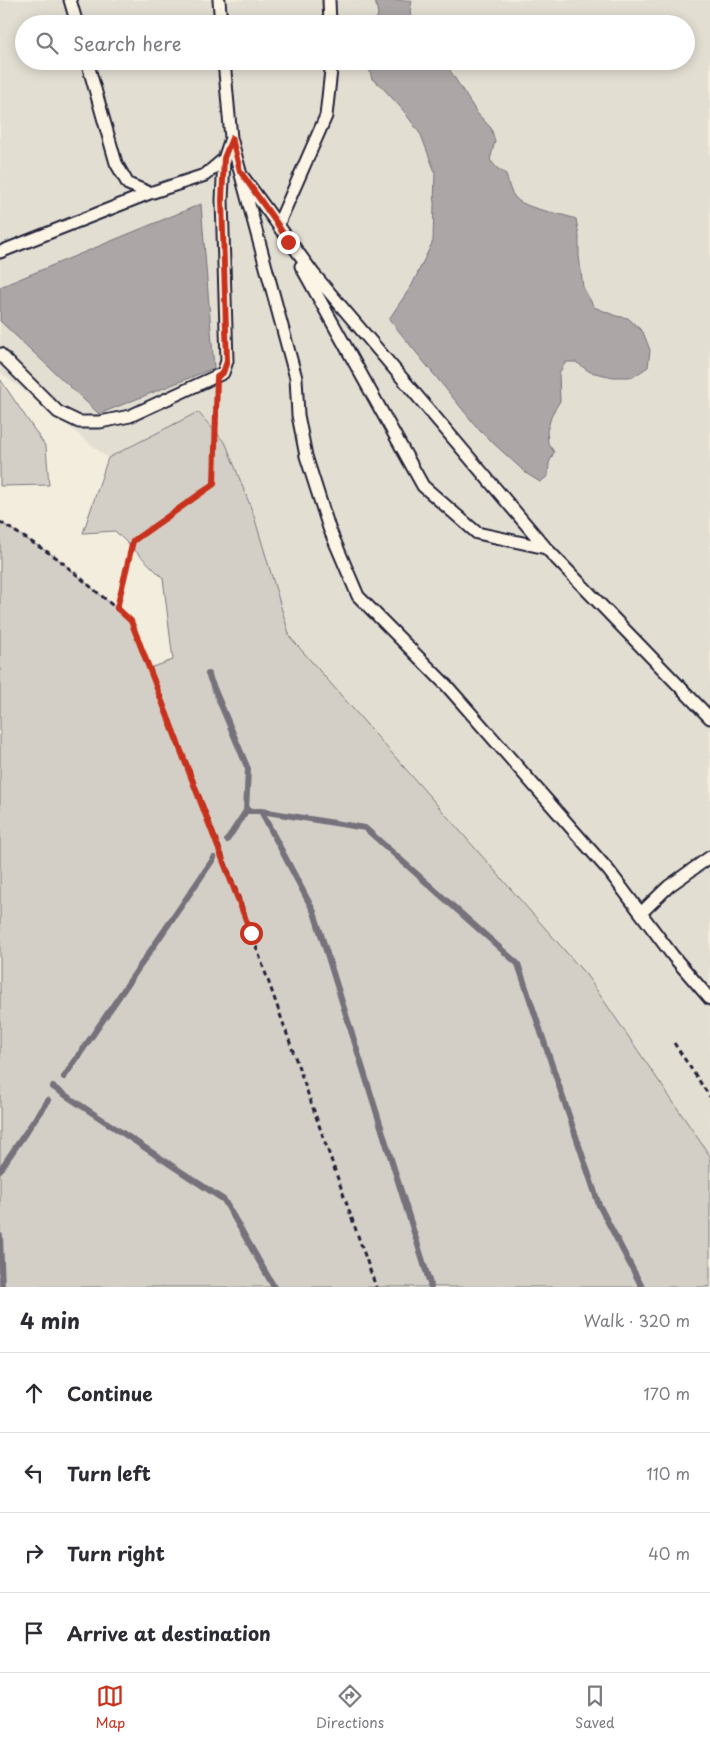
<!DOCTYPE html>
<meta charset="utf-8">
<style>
:root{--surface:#fff;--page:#f2f2f3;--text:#2b2b33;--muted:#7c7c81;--line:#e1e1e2;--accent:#c8321e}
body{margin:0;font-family:"Playpen Sans",sans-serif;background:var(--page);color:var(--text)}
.stop{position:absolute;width:15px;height:15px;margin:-11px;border:4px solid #c8321e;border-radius:50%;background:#fff}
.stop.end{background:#c8321e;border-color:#fff;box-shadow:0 1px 5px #0008}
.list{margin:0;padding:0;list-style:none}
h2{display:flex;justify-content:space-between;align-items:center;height:65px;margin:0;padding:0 20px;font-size:21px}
h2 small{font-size:16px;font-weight:400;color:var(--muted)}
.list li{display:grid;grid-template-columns:32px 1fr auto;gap:15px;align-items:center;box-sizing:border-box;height:80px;padding:0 20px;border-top:1px solid var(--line)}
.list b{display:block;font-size:19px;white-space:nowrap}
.list em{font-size:16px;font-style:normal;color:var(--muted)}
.icon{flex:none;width:28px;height:28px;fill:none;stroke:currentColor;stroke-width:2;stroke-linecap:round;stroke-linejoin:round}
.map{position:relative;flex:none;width:710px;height:1287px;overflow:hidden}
.search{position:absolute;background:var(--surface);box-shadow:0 2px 12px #0003;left:15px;right:15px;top:15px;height:55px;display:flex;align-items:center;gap:12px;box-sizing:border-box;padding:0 18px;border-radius:28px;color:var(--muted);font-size:19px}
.sheet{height:385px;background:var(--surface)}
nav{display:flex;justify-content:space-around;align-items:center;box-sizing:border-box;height:70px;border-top:1px solid var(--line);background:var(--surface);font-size:14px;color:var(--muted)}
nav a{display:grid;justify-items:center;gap:2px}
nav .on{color:var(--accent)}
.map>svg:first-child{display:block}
.built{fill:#e3ded2;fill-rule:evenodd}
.green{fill:#d4cfc6;stroke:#7b7880}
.water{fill:#aca7a6;stroke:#75727b}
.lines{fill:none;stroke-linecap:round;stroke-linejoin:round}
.stream{stroke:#75727b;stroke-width:6}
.service-casing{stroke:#22223b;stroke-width:15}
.path{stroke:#22223b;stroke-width:3;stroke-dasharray:5 4;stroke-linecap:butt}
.service{stroke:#fcf5e5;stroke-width:11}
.route{stroke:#c8321e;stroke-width:6}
</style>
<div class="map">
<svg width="710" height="1287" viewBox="0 0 710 1287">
<rect width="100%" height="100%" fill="#f3edde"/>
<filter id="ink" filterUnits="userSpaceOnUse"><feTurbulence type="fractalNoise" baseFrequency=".02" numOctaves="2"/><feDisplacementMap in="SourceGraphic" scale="10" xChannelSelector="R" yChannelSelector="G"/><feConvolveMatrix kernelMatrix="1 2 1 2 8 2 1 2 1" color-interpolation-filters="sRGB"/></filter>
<g filter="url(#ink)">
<path class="built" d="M0 0H710V1156L587 976 290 637 253 513 226 444 198 413 108 458 0 372ZM24 24H686V61H24Z"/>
<path class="green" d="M0 379 46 447 49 485 0 486Z
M198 412 226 444 253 513 290 637 587 976 710 1156V1287H0V522L57 558 131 621 150 668 173 660 163 578 115 531 83 533 108 458Z"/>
<path class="water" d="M375 0H412L410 12 413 24H375L378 14Z
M367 61H444L477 113 491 128 495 141 490 160 497 168 506 174C508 181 509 189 514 196 522 209 561 213 576 219L579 236V256L583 287 594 307 616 316 628 318 643 332 650 350 648 367 633 377H613L590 372 576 362H566L559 373 560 401 552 414 547 431 548 443 554 452 549 463 548 476 540 482 527 474 480 431 389 319 412 285 433 241 435 172 421 135 403 110 381 86 372 79Z
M201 204 214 368 99 414 0 321V287Z"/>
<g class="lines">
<path class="stream" d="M208 674 248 769 246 811H261L314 912 431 1287
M261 811 365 828 518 964 599 1205 642 1287
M227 840 246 811
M64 1077 214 858
M53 1087 224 1200 274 1287
M0 1170 48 1100
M0 1236 2 1287"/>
<defs>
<path id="service" d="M70 0 77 24
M219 0 221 24
M329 0 330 24
M87 61 116 163 128 184 150 193
M231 138 296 378 298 415 306 456 329 528 358 596 447 686 609 871 673 956 710 999
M243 177 313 273 546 548 710 718
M281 230 278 225 326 116 332 61
M0 252 150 193 205 175 224 159 231 138 224 61
M301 266 423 486 477 533 546 548
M0 354 58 412 79 422H100L130 416 223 373 227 361 222 200 224 159
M641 913 669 886 710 857"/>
</defs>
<use href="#service" class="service-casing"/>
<path class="path" d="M0 522 57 558 131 621 238 895 376 1287
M117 608 133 541 214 484 217 393
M674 1043 710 1097"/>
<use href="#service" class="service"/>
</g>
</g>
<g class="lines" filter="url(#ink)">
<path class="route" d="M251 933 131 621 117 608 133 541 214 484 217 377 223 373 227 361 222 200 224 158 232 138 240 171 278 225 288 242"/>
</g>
</svg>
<div class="stop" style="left:251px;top:933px"></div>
<div class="stop end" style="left:288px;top:242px"></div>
<div class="search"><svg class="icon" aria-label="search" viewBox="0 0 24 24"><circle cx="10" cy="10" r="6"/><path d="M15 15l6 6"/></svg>Search here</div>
</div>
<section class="sheet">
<h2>4 min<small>Walk · 320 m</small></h2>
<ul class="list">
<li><svg class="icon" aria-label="ahead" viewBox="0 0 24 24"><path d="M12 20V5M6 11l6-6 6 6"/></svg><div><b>Continue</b></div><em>170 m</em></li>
<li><svg class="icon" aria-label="left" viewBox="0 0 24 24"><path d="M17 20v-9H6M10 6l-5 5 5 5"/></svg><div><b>Turn left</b></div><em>110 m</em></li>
<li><svg class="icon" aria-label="right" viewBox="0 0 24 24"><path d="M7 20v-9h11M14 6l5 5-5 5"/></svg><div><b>Turn right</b></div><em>40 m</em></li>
<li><svg class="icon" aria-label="arrive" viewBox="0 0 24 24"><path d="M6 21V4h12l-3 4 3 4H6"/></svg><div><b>Arrive at destination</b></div></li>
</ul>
</section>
<nav>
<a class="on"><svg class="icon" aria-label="map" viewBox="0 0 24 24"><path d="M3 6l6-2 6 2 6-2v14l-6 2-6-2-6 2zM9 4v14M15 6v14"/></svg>Map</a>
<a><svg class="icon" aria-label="directions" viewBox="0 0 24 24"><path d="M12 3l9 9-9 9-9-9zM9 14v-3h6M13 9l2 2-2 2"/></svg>Directions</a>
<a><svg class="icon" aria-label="saved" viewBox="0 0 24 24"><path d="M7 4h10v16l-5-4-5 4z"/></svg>Saved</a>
</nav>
